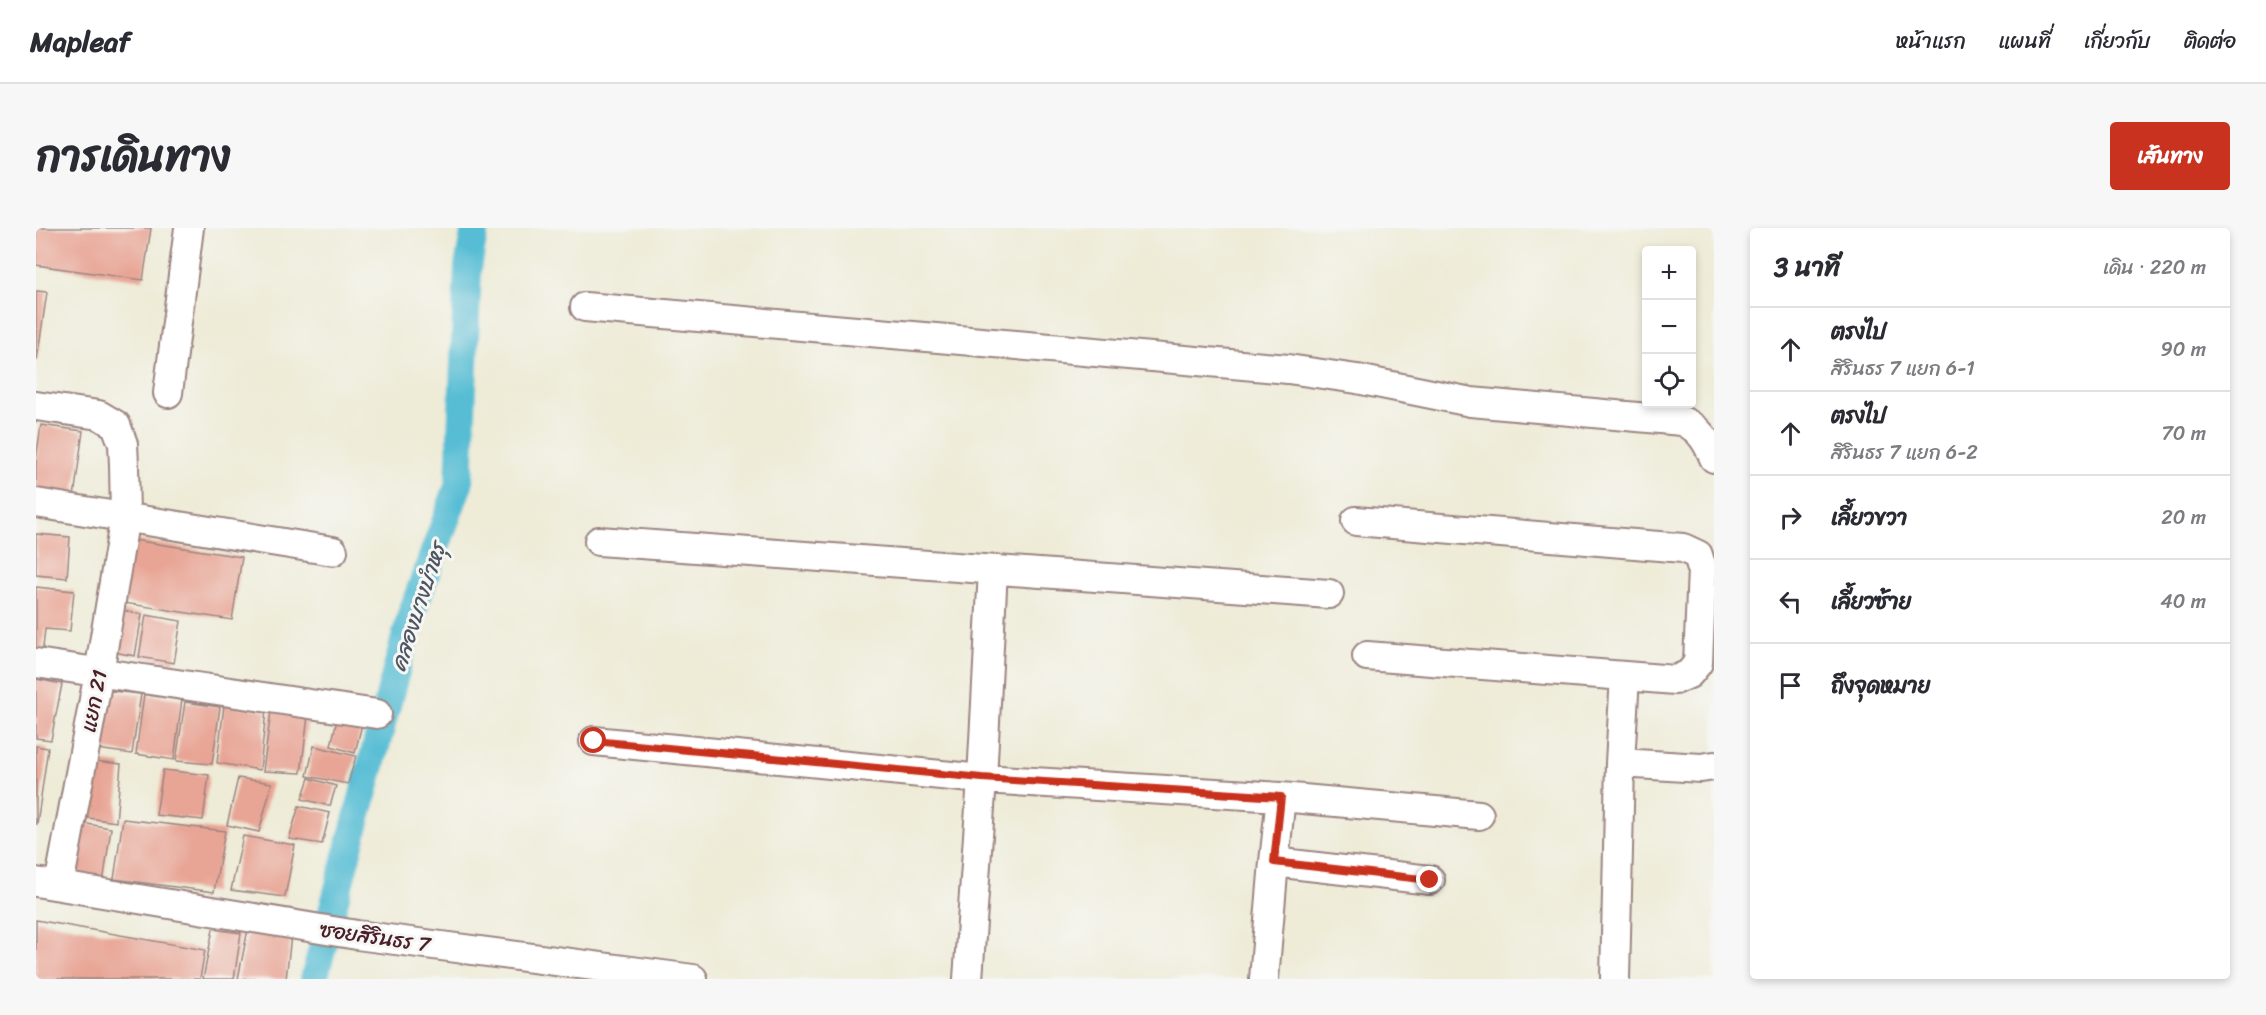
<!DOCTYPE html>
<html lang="th">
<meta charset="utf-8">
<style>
:root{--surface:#fff;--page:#f7f7f7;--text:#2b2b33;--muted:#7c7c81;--line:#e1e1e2;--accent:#c8321e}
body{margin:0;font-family:Sriracha,"Playpen Sans Thai",sans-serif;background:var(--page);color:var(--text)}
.controls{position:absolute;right:18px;top:18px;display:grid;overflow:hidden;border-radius:6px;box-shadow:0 3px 9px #0003}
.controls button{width:54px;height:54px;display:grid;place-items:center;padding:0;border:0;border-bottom:2px solid var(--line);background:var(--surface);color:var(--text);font:30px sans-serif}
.stop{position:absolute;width:18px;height:18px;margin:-14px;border:4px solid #c8321e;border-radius:50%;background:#fff}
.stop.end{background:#c8321e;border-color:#fff;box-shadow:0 2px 6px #0008}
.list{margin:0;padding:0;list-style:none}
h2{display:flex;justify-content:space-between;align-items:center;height:78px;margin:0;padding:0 24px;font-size:26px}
h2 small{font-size:20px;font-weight:400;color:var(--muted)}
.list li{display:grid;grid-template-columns:39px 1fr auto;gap:18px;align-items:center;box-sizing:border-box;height:84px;padding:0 24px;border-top:2px solid var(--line)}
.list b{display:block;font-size:22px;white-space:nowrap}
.list p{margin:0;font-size:20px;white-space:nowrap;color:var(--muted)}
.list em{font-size:20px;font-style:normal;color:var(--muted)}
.icon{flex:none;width:33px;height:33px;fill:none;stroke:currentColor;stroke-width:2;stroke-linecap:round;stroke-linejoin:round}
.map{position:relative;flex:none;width:1678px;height:751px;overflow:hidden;border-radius:6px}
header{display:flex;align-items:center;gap:36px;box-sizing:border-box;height:84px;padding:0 30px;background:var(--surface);border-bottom:2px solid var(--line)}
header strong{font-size:28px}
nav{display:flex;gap:33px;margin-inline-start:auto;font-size:21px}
.intro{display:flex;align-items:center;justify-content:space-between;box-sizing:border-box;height:144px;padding:0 36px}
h1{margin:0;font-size:42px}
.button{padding:15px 27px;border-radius:6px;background:var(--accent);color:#fff;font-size:21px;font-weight:700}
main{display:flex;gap:36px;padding:0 36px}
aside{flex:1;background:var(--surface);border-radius:6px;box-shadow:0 3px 9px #0003}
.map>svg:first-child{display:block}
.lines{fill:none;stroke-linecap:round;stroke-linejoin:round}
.canal{stroke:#56bdd4;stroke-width:28}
.building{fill:#e8a494}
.minor-casing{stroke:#9c8581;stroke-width:32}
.minor{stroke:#fff;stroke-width:28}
.route{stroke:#c8321e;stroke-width:8}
.labels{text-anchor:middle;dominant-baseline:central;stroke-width:6;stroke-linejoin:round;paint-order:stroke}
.street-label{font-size:21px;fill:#4a1f2b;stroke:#f6f6f2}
.water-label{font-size:22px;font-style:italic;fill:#4e5666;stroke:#f6f6f2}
</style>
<header>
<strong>Mapleaf</strong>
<nav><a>หน้าแรก</a><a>แผนที่</a><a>เกี่ยวกับ</a><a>ติดต่อ</a></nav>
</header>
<div class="intro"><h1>การเดินทาง</h1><a class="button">เส้นทาง</a></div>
<main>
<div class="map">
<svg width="1678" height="751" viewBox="0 0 1678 751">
<rect width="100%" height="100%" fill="#f6f6f2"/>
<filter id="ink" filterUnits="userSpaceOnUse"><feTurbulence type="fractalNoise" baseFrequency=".0167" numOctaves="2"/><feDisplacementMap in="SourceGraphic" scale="12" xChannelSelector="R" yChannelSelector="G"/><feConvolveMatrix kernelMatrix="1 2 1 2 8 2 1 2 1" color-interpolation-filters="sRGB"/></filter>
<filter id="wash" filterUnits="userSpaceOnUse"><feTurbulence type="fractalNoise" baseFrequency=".008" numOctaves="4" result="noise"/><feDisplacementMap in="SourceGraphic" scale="24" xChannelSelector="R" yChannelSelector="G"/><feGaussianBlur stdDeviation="1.35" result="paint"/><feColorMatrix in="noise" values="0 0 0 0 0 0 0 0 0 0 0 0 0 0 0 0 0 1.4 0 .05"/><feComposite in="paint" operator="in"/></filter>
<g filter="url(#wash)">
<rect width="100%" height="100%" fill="#eeebd7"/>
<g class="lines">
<path class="canal" d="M278 751 375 387 423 256 432 39 439 0"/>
</g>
<g id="blocks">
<path class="building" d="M0 0H115L107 52 0 37Z
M0 63 11 64 1 132H0Z
M5 197 47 203 38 269 0 264V232Z
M0 306 34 309 31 350 0 347Z
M91 311 206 329 196 392 81 374Z
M0 359 38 363 34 403 9 401 6 428 0 427Z
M79 381 106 386 99 428 72 423Z
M110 387 145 393 138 435 103 429Z
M0 451 26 456 15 512 0 510Z
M65 462 105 466 96 526 54 520Z
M108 466 146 471 138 532 100 526Z
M149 474 184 479 176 536 140 533Z
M188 477 230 482 224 542 181 535Z
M235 483 272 488 265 545 227 543Z
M302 487 327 492 319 525 295 518Z
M0 518 12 520 1 596H0Z
M278 518 320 528 312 556 271 548Z
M50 532 85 536 80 594 39 588Z
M127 542 173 547 167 592 120 587Z
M202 550 236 555 223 604 191 597Z
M273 550 300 558 294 578 266 571Z
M263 578 294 585 286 616 253 611Z
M87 591 189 603 178 664 78 651Z
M40 594 75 600 67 655 30 650Z
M207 608 259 617 249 669 195 662Z
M0 692 169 722 164 751H0Z
M177 701 205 705 198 751H167Z
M212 701 255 708 250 751H202Z"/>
</g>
</g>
<g filter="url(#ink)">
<use href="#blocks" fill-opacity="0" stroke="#9c8581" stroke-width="1.5"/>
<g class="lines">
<defs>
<path id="minor" d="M549 79 1252 141 1321 151 1435 174 1646 193C1663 200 1671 213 1678 230
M132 165 153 0
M0 178 63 187 80 197 87 216 88 237 89 288 63 445 23 657
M0 275 297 323
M1320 293 1647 320 1662 327 1666 341 1662 435 1653 446 1639 452 1589 448
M563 313 1293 366
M1331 428 1589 448 1584 535
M0 435 341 486
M558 513 946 551 1245 569 1443 587
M1245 569 1238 634 1394 652
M0 654 321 707 657 751
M932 751 946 551 957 342
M1228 751 1238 634
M1579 751 1584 535 1665 540 1678 538"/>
</defs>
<use href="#minor" class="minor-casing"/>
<use href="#minor" class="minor"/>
</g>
</g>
<g class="lines" filter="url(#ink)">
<path class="route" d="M558 513 946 550 1245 569 1238 634 1394 652"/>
</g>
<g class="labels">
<g class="street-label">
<text transform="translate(58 473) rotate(-79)">แยก 21</text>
<text transform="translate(339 709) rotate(8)">ซอยสิรินธร 7</text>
</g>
<g class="water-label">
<text transform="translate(382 379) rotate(-72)">คลองบางบำหรุ</text>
</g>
</g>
</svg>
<div class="controls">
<button>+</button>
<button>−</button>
<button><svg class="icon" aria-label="locate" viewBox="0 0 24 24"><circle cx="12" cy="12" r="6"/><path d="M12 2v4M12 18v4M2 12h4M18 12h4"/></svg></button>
</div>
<div class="stop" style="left:558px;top:513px"></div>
<div class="stop end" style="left:1394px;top:652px"></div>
</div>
<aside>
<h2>3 นาที<small>เดิน · 220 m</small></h2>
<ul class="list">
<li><svg class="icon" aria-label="ahead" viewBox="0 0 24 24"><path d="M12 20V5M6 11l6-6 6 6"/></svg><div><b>ตรงไป</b><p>สิรินธร 7 แยก 6-1</p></div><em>90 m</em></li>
<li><svg class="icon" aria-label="ahead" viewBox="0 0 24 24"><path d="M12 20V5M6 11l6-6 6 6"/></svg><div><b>ตรงไป</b><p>สิรินธร 7 แยก 6-2</p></div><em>70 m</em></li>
<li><svg class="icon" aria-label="right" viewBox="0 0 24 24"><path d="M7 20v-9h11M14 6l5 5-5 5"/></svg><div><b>เลี้ยวขวา</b></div><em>20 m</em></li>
<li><svg class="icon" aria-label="left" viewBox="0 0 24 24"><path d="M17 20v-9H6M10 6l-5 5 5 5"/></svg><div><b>เลี้ยวซ้าย</b></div><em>40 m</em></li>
<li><svg class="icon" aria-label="arrive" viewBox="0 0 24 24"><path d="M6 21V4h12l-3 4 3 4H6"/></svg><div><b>ถึงจุดหมาย</b></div></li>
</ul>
</aside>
</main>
